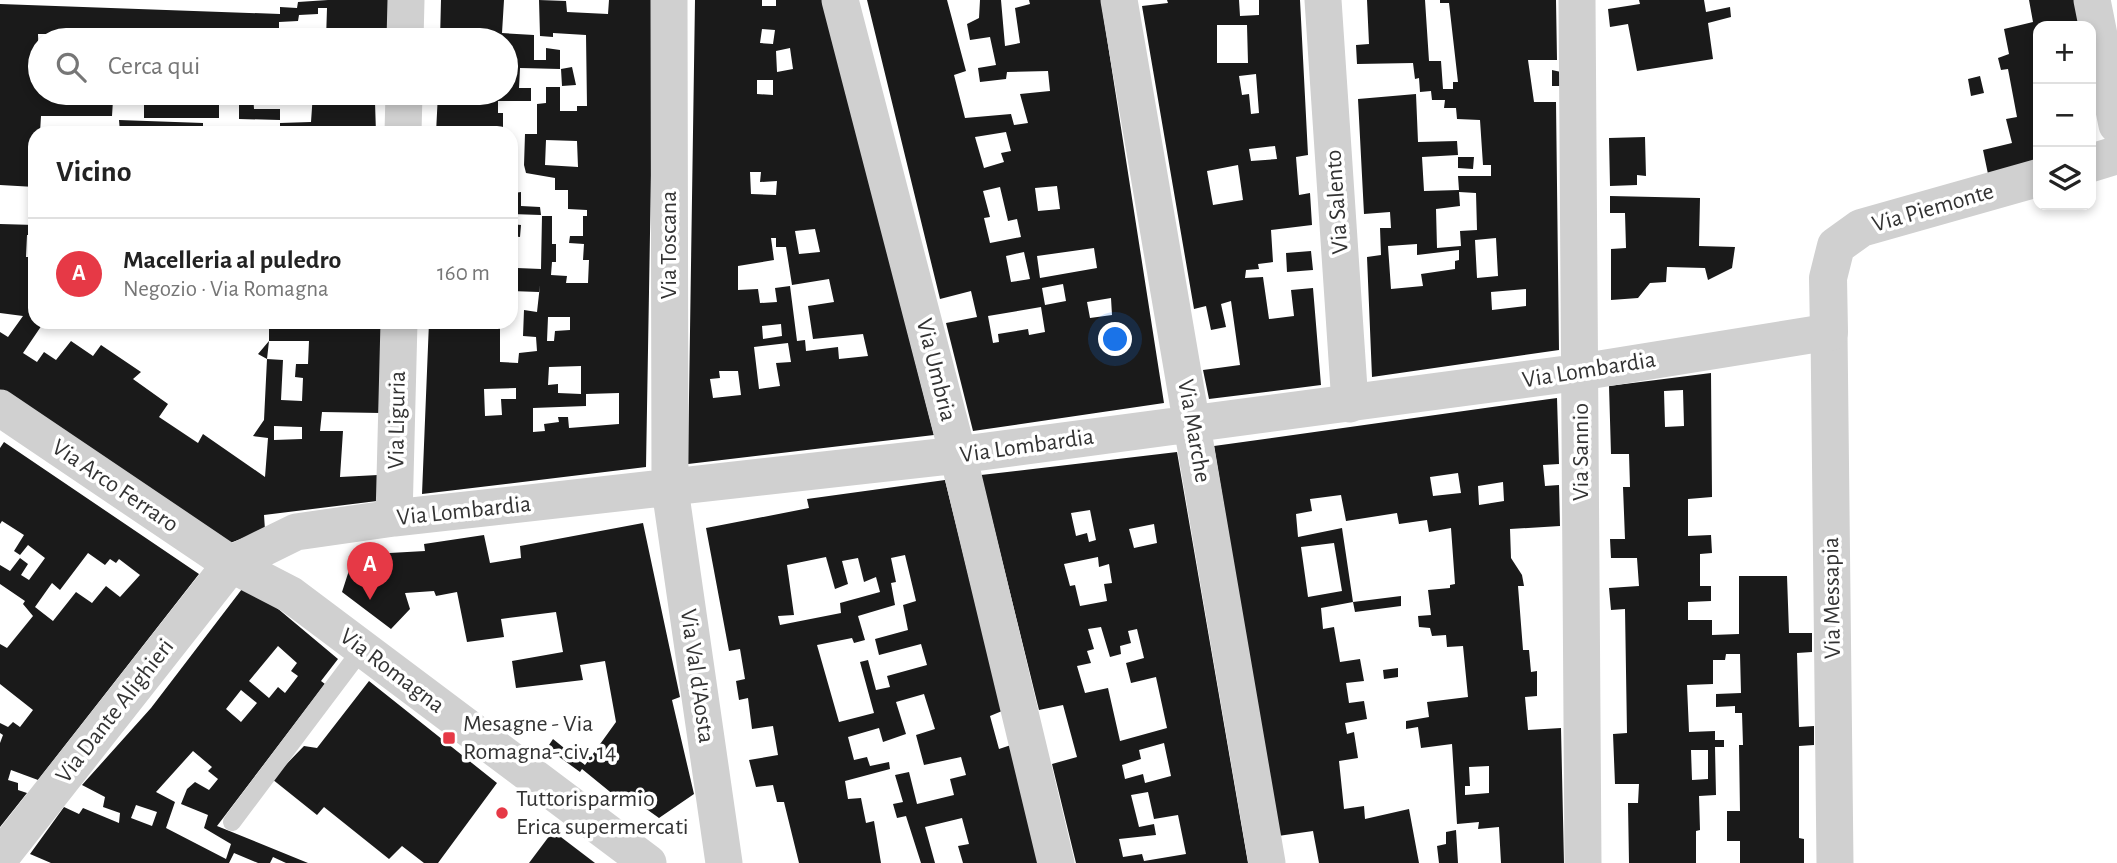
<!DOCTYPE html>
<html lang="it">
<meta charset="utf-8">
<style>
:root{--surface:#fff;--page:#f2f2f2;--text:#222;--muted:#767676;--line:#e0e0e0;--accent:#e63946}
body{margin:0;font-family:"Alegreya Sans",sans-serif;background:var(--page);color:var(--text)}
.controls{position:absolute;right:21px;top:21px;display:grid;overflow:hidden;border-radius:14px;box-shadow:0 4px 10px #0003}
.controls button{width:63px;height:63px;display:grid;place-items:center;padding:0;border:0;border-bottom:2px solid var(--line);background:var(--surface);color:var(--text);font:35px sans-serif}
.you{position:absolute;left:1116px;top:340px;width:24px;height:24px;margin:-18px;border:5px solid #fff;border-radius:50%;background:#1a73e8;box-shadow:0 0 0 10px #1a73e833}
.badge{display:grid;place-items:center;width:46px;height:46px;border-radius:50%;background:var(--accent);color:#fff;font-size:23px;font-weight:700}
.pin{position:absolute;translate:-50% -58px;filter:drop-shadow(0 2px 4px #0008)}
.pin::after{content:'';position:absolute;top:37px;width:24px;height:21px;background:inherit;clip-path:polygon(0 0,100% 0,50% 100%)}
.list{margin:0;padding:0;list-style:none}
h2{display:flex;justify-content:space-between;align-items:center;height:91px;margin:0;padding:0 28px;font-size:30px}
h2 small{font-size:23px;font-weight:400;color:var(--muted)}
.list li{display:grid;grid-template-columns:46px 1fr auto;gap:21px;align-items:center;box-sizing:border-box;height:112px;padding:0 28px;border-top:2px solid var(--line)}
.list b{display:block;font-size:26px;white-space:nowrap}
.list p{margin:0;font-size:23px;white-space:nowrap;color:var(--muted)}
.list em{font-size:23px;font-style:normal;color:var(--muted)}
.icon{flex:none;width:38px;height:38px;fill:none;stroke:currentColor;stroke-width:2;stroke-linecap:round;stroke-linejoin:round}
.map{position:relative;flex:none;width:2117px;height:863px;overflow:hidden}
.search{position:absolute;background:var(--surface);box-shadow:0 4px 10px #0003;left:28px;top:28px;width:490px;height:77px;display:flex;align-items:center;gap:18px;box-sizing:border-box;padding:0 24px;border-radius:38px;color:var(--muted);font-size:26px}
.panel{position:absolute;background:var(--surface);box-shadow:0 4px 10px #0003;left:28px;top:126px;width:490px;height:203px;border-radius:21px}
.map>svg:first-child{display:block}
.building{fill:#1a1a1a;fill-rule:evenodd}
.lines{fill:none;stroke-linecap:round;stroke-linejoin:round}
.service{stroke:#d0d0d0;stroke-width:18}
.minor{stroke:#d0d0d0;stroke-width:37}
.tertiary{stroke:#d0d0d0;stroke-width:38}
.poi-dot{fill:#e63946;stroke:#fff;stroke-width:2.5}
.labels{text-anchor:middle;dominant-baseline:central;stroke-width:7;stroke-linejoin:round;paint-order:stroke}
.street-label{font-size:24px;fill:#333;stroke:#fff}
.poi-label{font-size:24px;fill:#333;stroke:#fff;text-anchor:start}
</style>
<div class="map">
<svg width="2117" height="863" viewBox="0 0 2117 863">
<rect width="100%" height="100%" fill="#fff"/>
<path class="building" d="M328 0H397L396 40H326L327 8H318V14L299 15 298 21 279 22V40H54V34H38L40 93H87V100H113L112 116H41L40 133H35V187L0 185V4L280 14V7L297 8 298 2Z
M441 0H504L502 33 534 35V60H546V48L560 50V69L520 68 519 88H531V101H498V113H503V133H436L438 93H506V40H440Z
M539 0 566 1 567 12 608 14 609 0H654L646 467 422 494 429 322H500V362L518 363 519 353 537 351 536 337 523 336 524 310 537 312 540 285 539 292 511 291V277H517V268L541 269 542 216H552V244H556V262H552L551 275 567 276 566 283H588L589 260H583L584 244 569 243 570 236H583V216H587V210L568 209V190H555V178L526 173 524 165 525 134H537V104L546 103V87H560V111H577V106H587L586 35 553 33V37L540 36ZM546 140 577 141 578 167 545 165ZM548 317H570V330L555 331 554 341H547ZM581 366V394L558 393V384L548 385 549 367ZM516 388V399H501L502 415 485 416 484 389ZM619 393V424L569 428 568 417H558L559 422 544 424 545 431 533 432V408L586 406V394Z
M695 0H762V6H776V0H823L934 435 688 464ZM762 29 775 30 773 44 760 43ZM790 48 793 69 777 72 776 51ZM757 80H773V95L757 94ZM750 172H761L760 182 777 181 776 195 751 194ZM815 229 820 252 799 254 795 231ZM771 238H776V247H786L792 285 829 279 834 302 808 306 813 339 863 334 868 356 839 359 838 347 806 351 805 340 797 341 790 286 775 288 777 302 760 303 758 289 738 290V266L774 260ZM781 324 782 336 763 339 762 326ZM788 343 791 362 776 363 780 386 759 389 754 347ZM719 371H738L741 395 713 398 710 379 720 378Z
M867 0H947L966 71 954 75 965 118 1011 114 1014 125 1028 123 1020 94 1050 91 1048 71 1007 72 1006 79 980 82 978 68 996 65 990 37 970 40 967 24 979 18 980 0H1001L1005 46 1020 43 1015 8 1030 4 1029 0H1101L1164 403 973 431 946 323 977 317 971 291 940 299ZM1006 132 1011 151 1001 153 1004 162 984 168 975 137ZM1057 186 1060 209 1038 211 1035 188ZM1000 187 1008 221 1017 219 1021 237 990 243 984 218 990 217 983 191ZM1094 248 1097 268 1040 278 1037 256ZM1024 252 1030 279 1011 282 1006 256ZM1063 284 1066 301 1045 305 1042 288ZM1111 298 1112 315 1090 318 1087 302ZM1041 307 1045 332 1029 335 1028 329 998 334 999 342 993 343 988 316Z
M1167 0H1239L1240 16 1259 15V0H1300L1308 155 1296 157 1299 195 1310 193 1312 225 1271 230 1273 262 1258 264 1259 269 1246 270 1245 278 1263 277 1269 319 1294 316 1291 290 1313 288 1321 385 1209 399 1203 370 1240 365 1231 301 1221 304 1226 327 1211 330 1206 306 1194 309 1142 6 1168 3ZM1217 25H1247L1248 63H1217ZM1256 74 1259 113 1251 114 1249 94 1242 95 1239 76ZM1275 146 1277 159 1251 161 1249 149ZM1238 165 1243 200 1213 205 1207 171Z
M1367 0H1425L1429 61H1441L1443 89H1453V82H1458L1449 3H1440V0H1556L1557 60H1528L1534 102H1556L1559 350 1372 377 1367 257 1381 255 1380 228H1391L1390 212 1364 214 1358 99 1416 94 1418 142 1457 141 1458 155 1422 157 1424 191 1459 190 1458 176H1491V165H1483L1480 120 1457 119 1456 108H1444L1445 100H1432L1431 91 1420 92 1419 78 1415 79 1413 63 1357 64 1356 45 1369 44ZM1459 192 1476 193 1477 230 1460 231 1461 246 1437 248 1436 209 1460 206ZM1496 238 1498 276 1477 278 1475 240ZM1417 244V255L1459 250V260L1455 261V269L1421 274 1423 286 1391 289 1388 246ZM1526 289V306L1492 310 1491 292Z
M1639 0H1704L1706 12 1730 7 1731 17 1708 23 1713 59 1637 71 1628 24 1610 27 1608 9 1640 4Z
M2029 0H2078L2084 26H2038V160L1988 174 1983 150 2012 143 2006 119 2017 117 2008 69 2001 70 1998 58 2009 54 2004 29 2033 22Z
M572 67 576 85 562 86 561 69Z
M1552 70 1561 72 1560 86H1552Z
M1980 76 1984 93 1971 96 1968 79Z
M181 93H253L254 109H280V120L239 119V99H219V118H144V105L182 101Z
M268 93H279V101H269Z
M313 93H394V102H375L376 133H280V123L311 122Z
M119 120 203 123V133H120Z
M1645 137 1646 176 1637 175V185L1610 186 1609 138Z
M1458 157H1474L1473 169 1458 168Z
M511 172H514V193L521 192V206L540 207 541 215 511 214Z
M1610 196 1700 198 1699 246 1735 247 1732 268 1708 280 1705 268 1667 267 1666 282 1650 283 1638 298 1611 300V249L1626 248 1625 213H1610Z
M0 224 35 225V235H27L26 257H35L31 313 35 314V322H44L23 353 37 362 44 352 56 360 71 341 93 356 101 345 141 372 133 379 168 404 159 417 198 443 203 434 265 477 268 438 253 436 264 420 267 359 258 354 269 341V322H385L381 413 322 412 320 431H343L340 477 378 475 377 501 264 515 265 530 230 543 0 392V332L8 337 23 316 0 313ZM269 341H309L308 364H296L295 377 303 378 302 401 281 400 283 360 267 359ZM274 426 302 427V439L274 440Z
M511 224 521 225 520 237 511 236Z
M1311 251 1313 270 1287 272 1286 253Z
M1711 373 1712 497 1688 499V536L1711 535 1712 553 1700 554V586H1711V601L1688 602V620H1712V635L1739 634V576H1787L1789 633H1812V652L1797 653 1799 727 1814 726V745L1799 746V838L1804 839V863H1740V841H1727V811H1740L1739 745H1743L1742 713H1735V706L1716 707V694L1741 693 1740 654H1726L1725 660H1713V684L1687 685 1689 732 1715 731V740H1724V747H1715L1716 795 1699 796 1700 830 1696 831V863H1629L1628 803H1638L1639 784H1615L1613 734 1627 733 1625 609 1611 610 1609 588 1639 586 1637 558H1611L1610 539H1625L1623 487H1630L1629 454H1611L1609 386ZM1683 390 1684 426 1665 427 1664 391ZM1691 750H1708V779L1692 780Z
M1557 398 1559 464 1543 465 1545 486 1559 485 1560 526 1510 529 1511 558 1522 575 1524 586H1518L1523 650H1529L1531 672 1537 671V696L1525 697 1528 730 1561 728 1564 863H1501L1499 827 1478 829 1479 822 1457 824 1452 744 1421 748 1418 727 1406 729V721L1429 717 1427 702 1468 697 1463 646 1447 647 1446 635 1432 636 1430 628 1419 627 1418 616 1431 615 1428 590 1450 588V585L1455 584 1451 528 1429 532 1427 520 1399 524 1397 513 1346 521 1341 495 1310 499 1312 511 1296 514 1298 537 1342 528 1353 602 1401 596V606L1355 612 1353 602 1321 608 1323 629 1334 627 1340 662 1360 659 1364 681 1346 683 1349 703 1364 701 1367 719 1345 723 1347 734 1354 732 1358 758 1339 761 1344 809 1364 806 1365 819 1409 809 1419 863H1319L1313 831 1278 836 1214 446ZM1458 473 1461 493 1433 496 1430 477ZM1503 482 1504 501 1479 505 1478 486ZM1334 543 1342 591 1308 597 1301 547ZM1489 766V793L1465 795V786H1470L1469 767Z
M4 442 199 574 38 780 11 770 8 780 18 783V790L27 793 0 827V743L3 735 0 733V723L8 727 13 722 20 727 33 710 0 684V644L7 648 33 616 23 604 25 601 0 584V565L10 571 20 558 28 564 21 575 29 580 45 558 28 545 20 555 14 551 24 535 2 521 0 524V448ZM88 553 105 565 110 559 116 563 119 559 140 575 120 597 106 586 92 603 76 592 53 621 35 607 52 583 60 590Z
M1177 452 1248 863H1076L1052 764 1077 757 1063 705 1039 710 981 475ZM1090 510 1096 540 1089 542 1087 533 1076 536 1071 513ZM1154 524 1157 543 1134 548 1129 529ZM1098 557 1099 567 1109 564 1112 583 1104 584 1107 601 1080 606 1075 585 1070 586 1064 564ZM1101 627 1110 657 1121 654 1120 646 1131 643 1128 631 1137 629 1144 658 1126 663 1131 683 1156 677 1167 728 1120 741 1108 688 1085 693 1077 666 1091 663 1087 651 1094 649 1088 629ZM1164 743 1171 776 1145 783 1143 774 1125 779 1122 765 1141 759 1139 750ZM1148 792 1154 819 1178 815 1186 854 1144 861 1142 854 1123 857 1119 839 1156 835 1154 824 1139 827 1131 795Z
M945 480 1002 711 990 716 999 749 1011 745 1040 863H963L958 846 969 844 962 818 925 827 935 863H921L906 816 897 818 893 804 903 802 895 775 909 772 917 804 954 795 950 779 966 775 961 757 924 765 916 735 935 729 924 694 896 702 906 734 883 742 879 728 848 737 854 760 867 757 870 766 889 762 890 769 845 781 848 799 861 798 866 823 874 821 881 863H799L784 802H777L773 785 756 787 749 760 778 755 773 726 752 729 748 698 739 700 736 681 745 679 740 649 729 651 706 528 809 508 807 499ZM905 555 916 601 903 605 908 630 875 639 879 655 921 644 927 665 887 676 890 687 876 690 868 660 860 662 874 713 839 722 817 645 852 638 854 643 865 640 858 616 895 605 891 583 896 582 891 558ZM826 557 835 589 848 584 842 561 858 558 864 582 876 577 880 592 840 603 841 613 780 625 778 616 794 615 787 565Z
M643 523 680 697 672 700 694 794 659 818 624 793 620 800 582 769 580 772 547 748 553 739 585 765 616 722 605 661 580 665 583 680 516 688 512 661 563 652 556 612 501 619 504 637 467 642 457 592 436 596 434 591 405 593 410 609 391 629 342 592 354 555 425 551 424 544 484 535 490 563 521 558 520 546Z
M252 587 338 659 321 681 325 684 217 826 308 863H286L273 857 270 863H258L234 853 229 863H51L30 854 64 807 79 814 83 808 119 823 120 813 103 807 105 797 82 785 151 708 242 589ZM278 646 297 663 291 671 298 676 285 693 278 687 269 698 249 681ZM241 690 257 703 241 722 226 709ZM193 751 212 767 208 771 218 779 209 790 195 782 187 789 181 804 208 815 204 828 231 844 226 859 166 828 175 802 156 792ZM136 805 157 812 152 826 131 818Z
M1398 668V677L1384 679 1383 670Z
M369 681 497 783 438 863H424L402 846 389 859 324 807 317 815 272 779 304 746 317 748Z
M1456 830 1458 863H1439L1437 846 1446 844V832Z
M553 831 595 863H529Z"/>
<g class="lines">
<path class="service" d="M232 822 362 649"/>
<path class="minor" d="M669 0 670 489 724 863
M840 0 958 455 1056 863
M1119 0 1267 863
M1323 0 1350 404
M1577 0 1583 863
M2092 0 2117 125
M405 40 406 0
M403 133 404 93
M0 408 231 564 291 595 648 863
M394 518 399 322
M0 858 231 564 296 532 394 518 958 455 1581 372 1829 332 1835 863"/>
<path class="tertiary" d="M2091 163 2117 155
M1829 332 1828 278 1836 246 1861 228 2038 178"/>
</g>
<g class="poi-dot">
<rect x="442" y="731" width="14" height="14" rx="3.5"/>
<circle cx="502" cy="813" r="7"/>
</g>
<g class="labels">
<g class="street-label">
<text transform="translate(1337 202) rotate(-94)">Via Salento</text>
<text transform="translate(1933 208) rotate(-16)">Via Piemonte</text>
<text transform="translate(669 245) rotate(-90)">Via Toscana</text>
<text transform="translate(936 370) rotate(76)">Via Umbria</text>
<text transform="translate(1589 370) rotate(-9)">Via Lombardia</text>
<text transform="translate(397 420) rotate(-89)">Via Liguria</text>
<text transform="translate(1194 431) rotate(80)">Via Marche</text>
<text transform="translate(1027 446) rotate(-8)">Via Lombardia</text>
<text transform="translate(1581 452) rotate(-90)">Via Sannio</text>
<text transform="translate(115 486) rotate(34)">Via Arco Ferraro</text>
<text transform="translate(464 511) rotate(-6)">Via Lombardia</text>
<text transform="translate(1832 598) rotate(-91)">Via Messapia</text>
<text transform="translate(392 671) rotate(37)">Via Romagna</text>
<text transform="translate(697 676) rotate(82)">Via Val d'Aosta</text>
<text transform="translate(115 711) rotate(-52)">Via Dante Alighieri</text>
</g>
<g class="poi-label">
<text x="463" y="724">Mesagne - Via<tspan x="463" dy="28">Romagna- civ. 14</tspan></text>
<text x="516" y="799">Tuttorisparmio<tspan x="516" dy="28">Erica supermercati</tspan></text>
</g>
</g>
</svg>
<div class="controls">
<button>+</button>
<button>−</button>
<button><svg class="icon" aria-label="layers" viewBox="0 0 24 24"><path d="M12 4l9 5-9 5-9-5zM3 14l9 5 9-5"/></svg></button>
</div>
<div class="you"></div>
<div class="pin badge" style="left:370px;top:600px">A</div>
<div class="search"><svg class="icon" aria-label="search" viewBox="0 0 24 24"><circle cx="10" cy="10" r="6"/><path d="M15 15l6 6"/></svg>Cerca qui</div>
<section class="panel">
<h2>Vicino<small></small></h2>
<ul class="list">
<li><span class="badge">A</span><div><b>Macelleria al puledro</b><p>Negozio · Via Romagna</p></div><em>160 m</em></li>
</ul>
</section>
</div>
